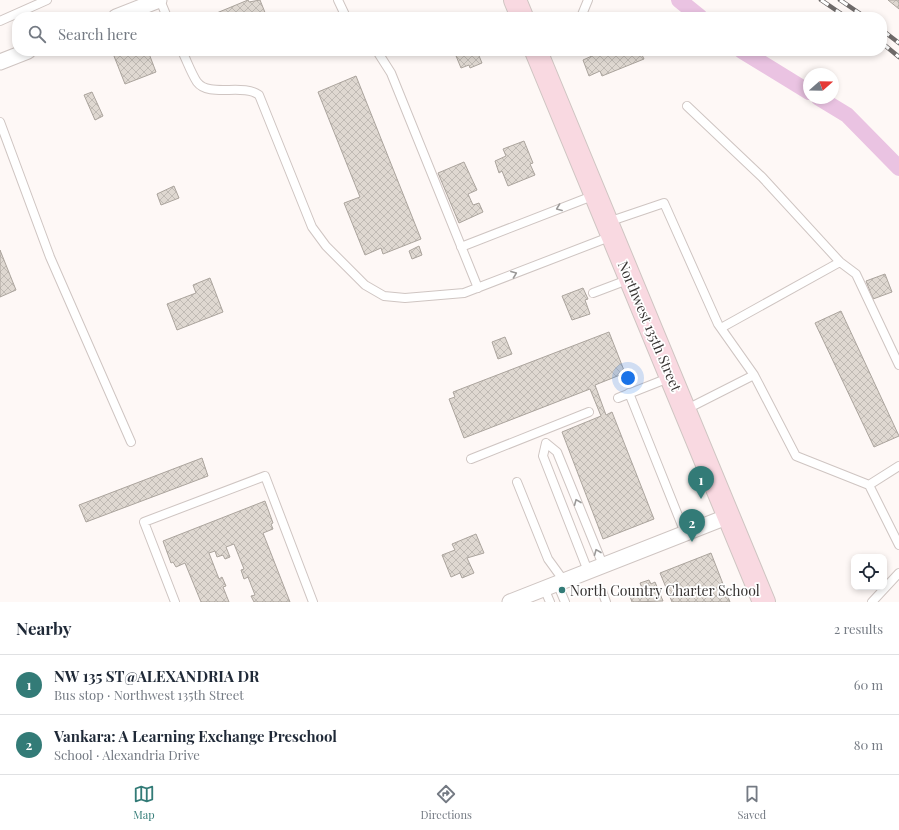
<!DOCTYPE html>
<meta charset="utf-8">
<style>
:root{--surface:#fff;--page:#f2f2f3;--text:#1f2937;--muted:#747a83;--line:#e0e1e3;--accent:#337b77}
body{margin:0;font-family:"Playfair Display",serif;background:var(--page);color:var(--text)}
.controls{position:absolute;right:12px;bottom:12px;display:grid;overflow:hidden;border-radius:8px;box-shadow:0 2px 6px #0003}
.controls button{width:36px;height:36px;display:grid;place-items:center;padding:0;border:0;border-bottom:1px solid var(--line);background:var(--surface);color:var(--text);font:20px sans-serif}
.compass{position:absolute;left:803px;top:68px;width:36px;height:36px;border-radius:50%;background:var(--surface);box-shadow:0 2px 6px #0003;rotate:70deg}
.you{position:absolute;left:628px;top:378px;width:14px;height:14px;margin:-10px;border:3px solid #fff;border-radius:50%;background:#1a73e8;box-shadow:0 0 0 6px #1a73e833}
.badge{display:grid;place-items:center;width:26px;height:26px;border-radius:50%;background:var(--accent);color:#fff;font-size:13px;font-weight:700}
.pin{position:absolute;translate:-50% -33px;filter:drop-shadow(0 1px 2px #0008)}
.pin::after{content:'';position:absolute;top:21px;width:14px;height:12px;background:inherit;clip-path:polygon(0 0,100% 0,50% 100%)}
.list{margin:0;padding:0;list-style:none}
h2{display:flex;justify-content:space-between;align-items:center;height:52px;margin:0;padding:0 16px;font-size:17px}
h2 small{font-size:13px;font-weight:400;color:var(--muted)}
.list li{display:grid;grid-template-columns:26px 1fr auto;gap:12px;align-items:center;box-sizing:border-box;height:60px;padding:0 16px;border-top:1px solid var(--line)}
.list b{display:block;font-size:15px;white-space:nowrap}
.list p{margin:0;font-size:13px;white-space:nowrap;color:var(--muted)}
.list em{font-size:13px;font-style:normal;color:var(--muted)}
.icon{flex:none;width:22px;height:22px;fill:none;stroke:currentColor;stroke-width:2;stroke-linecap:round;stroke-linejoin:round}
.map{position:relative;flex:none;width:899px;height:602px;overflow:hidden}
.search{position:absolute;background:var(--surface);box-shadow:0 2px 6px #0003;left:12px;right:12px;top:12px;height:44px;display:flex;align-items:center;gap:10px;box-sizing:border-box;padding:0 14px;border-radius:16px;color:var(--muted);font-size:15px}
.sheet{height:172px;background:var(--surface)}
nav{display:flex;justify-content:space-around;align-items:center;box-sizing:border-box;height:56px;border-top:1px solid var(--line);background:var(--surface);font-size:11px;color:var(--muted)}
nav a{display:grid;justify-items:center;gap:2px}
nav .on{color:var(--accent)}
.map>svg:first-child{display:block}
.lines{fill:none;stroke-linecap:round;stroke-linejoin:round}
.canal{stroke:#eac3e2;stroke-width:16}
.building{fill:url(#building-cross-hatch);stroke:#aba49d}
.service-casing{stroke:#cfc5c2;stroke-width:10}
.minor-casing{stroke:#cfc5c2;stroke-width:17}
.secondary-casing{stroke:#cfc5c2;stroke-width:24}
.service{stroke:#fff;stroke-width:8}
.minor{stroke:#fff;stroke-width:15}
.secondary{stroke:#f9d9e1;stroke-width:22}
.rail-casing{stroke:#6e6a69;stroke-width:4.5}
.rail{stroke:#fff;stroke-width:3;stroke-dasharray:9;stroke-linecap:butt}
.oneway{stroke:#9b9998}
.poi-dot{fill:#337b77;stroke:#fff;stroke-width:1.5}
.labels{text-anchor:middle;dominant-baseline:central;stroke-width:3.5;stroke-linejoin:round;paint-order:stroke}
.street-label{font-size:14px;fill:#373332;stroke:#fff}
.poi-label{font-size:14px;fill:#373332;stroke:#fff;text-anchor:start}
</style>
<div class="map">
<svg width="899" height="602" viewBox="0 0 899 602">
<defs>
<pattern id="building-cross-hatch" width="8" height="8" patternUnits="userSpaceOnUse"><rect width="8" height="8" fill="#dfd8d1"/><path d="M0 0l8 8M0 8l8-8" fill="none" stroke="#c0bab4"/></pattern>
</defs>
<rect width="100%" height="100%" fill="#fef8f6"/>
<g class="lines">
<path class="canal" d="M679 0 700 17
M742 51 809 92
M819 98 847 115 899 168"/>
</g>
<path class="building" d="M248 0 249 2 260 0 266 15 262 17H207Z
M888 0H899V9Z
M112 51H148L156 72 125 84Z
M454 51H477L482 63 470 68 469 65 461 68Z
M603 51H640L644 59 602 76 600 71 589 76 583 60Z
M356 76 421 239 383 254 381 248 365 255 344 203 360 197 318 92Z
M92 92 103 116 95 120 84 95Z
M524 141 533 163 530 164 535 175 508 186 502 171 499 173 495 161 506 156 503 149Z
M464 162 477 190 468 194 473 205 479 203 483 212 459 223 438 173Z
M174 186 179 198 161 205 157 194Z
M419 246 422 255 412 259 409 251Z
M0 250 16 290 0 297Z
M885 274 892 292 873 299 866 281Z
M210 278 223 312 177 330 167 304 196 293 193 285Z
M583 288 588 299 585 300 590 314 572 320 562 296Z
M841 311 899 436 874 447 815 323Z
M609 332 625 373 595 385 606 415 612 412 654 519 603 539 562 432 601 416 590 389 464 438 449 399 455 397 453 392Z
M505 337 512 354 498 359 492 342Z
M202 458 208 476 86 522 79 505Z
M265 501 273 523 271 524 273 529 263 533 290 602H254L251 596 255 595 248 577 244 579 241 570 244 569 234 544 226 547 230 557 225 559 223 555 217 557 215 551 209 553 219 579 222 577 226 586 223 587 229 602H201L185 563 176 567 173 562 171 563 163 541Z
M476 534 484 553 467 558 474 573 462 578 460 573 451 577 442 555 455 550 452 544Z
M711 553 730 602H672L660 573Z
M649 580 651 584 655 582 663 601 632 602 629 594 642 588 640 583Z"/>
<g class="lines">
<defs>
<path id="service" d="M160 0 167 17
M338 0 346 17
M581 17 588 0
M0 21 47 0
M182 51C187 61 191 73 197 82 209 98 243 83 259 95L312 227 326 246 365 285 384 296 405 298 464 293 612 236
M377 51 391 73 478 288
M687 106 762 177 840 262 856 274 899 365
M0 122 50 257 131 442
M608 222 664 203 718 324 754 375 796 456 869 485 899 545
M461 247 595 195
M593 293 630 279
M721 328 840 262
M629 393 685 533
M618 398 671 377
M685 410 754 375
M471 459 589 412
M517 482 548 559 564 581
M869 485 899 466
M588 571 543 456 546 443 557 452 603 565
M557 583 565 602
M544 588 550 602
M602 591 606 602
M175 602 144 522 265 476 313 602
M872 602 899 573"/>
<path id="minor" d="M116 17 159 0
M0 62 28 51
M510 602 729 516"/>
<path id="secondary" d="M515 0 522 17
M536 51 764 602"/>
</defs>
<use href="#service" class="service-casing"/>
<use href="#minor" class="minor-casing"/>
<use href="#secondary" class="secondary-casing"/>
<use href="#service" class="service"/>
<use href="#minor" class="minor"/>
<use href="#secondary" class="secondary"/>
<defs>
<path id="rail" d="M821 0 846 17
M840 0 865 17
M882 30 899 43
M882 43 899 57"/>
</defs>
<use href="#rail" class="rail-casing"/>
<use href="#rail" class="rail"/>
</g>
<defs><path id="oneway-chevron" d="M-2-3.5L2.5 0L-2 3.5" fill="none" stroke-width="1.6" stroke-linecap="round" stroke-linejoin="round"/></defs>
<g class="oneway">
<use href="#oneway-chevron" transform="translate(559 208) rotate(159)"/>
<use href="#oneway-chevron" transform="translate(514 274) rotate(-21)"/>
<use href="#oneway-chevron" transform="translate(577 502) rotate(-112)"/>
<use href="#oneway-chevron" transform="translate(597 552) rotate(-112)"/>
</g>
<circle class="poi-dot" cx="562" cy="590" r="4"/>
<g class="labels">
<g class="street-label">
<text transform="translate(650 326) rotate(67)">Northwest 135th Street</text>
</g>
<g class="poi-label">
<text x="570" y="590">North Country Charter School</text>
</g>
</g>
</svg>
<div class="controls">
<button><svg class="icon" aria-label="locate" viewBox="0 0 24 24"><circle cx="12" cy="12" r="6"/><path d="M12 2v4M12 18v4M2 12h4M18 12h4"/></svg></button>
</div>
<svg class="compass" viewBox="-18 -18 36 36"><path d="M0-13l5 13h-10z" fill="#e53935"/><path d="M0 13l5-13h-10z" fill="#747a83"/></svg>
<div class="you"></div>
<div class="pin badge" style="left:701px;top:499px">1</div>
<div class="pin badge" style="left:692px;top:542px">2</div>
<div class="search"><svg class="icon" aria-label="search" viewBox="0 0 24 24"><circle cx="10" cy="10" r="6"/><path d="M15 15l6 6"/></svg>Search here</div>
</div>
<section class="sheet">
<h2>Nearby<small>2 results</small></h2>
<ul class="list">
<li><span class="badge">1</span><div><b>NW 135 ST@ALEXANDRIA DR</b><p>Bus stop · Northwest 135th Street</p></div><em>60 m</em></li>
<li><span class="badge">2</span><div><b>Vankara: A Learning Exchange Preschool</b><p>School · Alexandria Drive</p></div><em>80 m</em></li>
</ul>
</section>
<nav>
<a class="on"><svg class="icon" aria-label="map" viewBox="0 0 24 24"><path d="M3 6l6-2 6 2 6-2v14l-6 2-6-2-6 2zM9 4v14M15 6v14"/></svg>Map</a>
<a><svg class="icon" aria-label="directions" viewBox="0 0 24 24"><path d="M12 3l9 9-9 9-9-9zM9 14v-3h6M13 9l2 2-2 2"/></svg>Directions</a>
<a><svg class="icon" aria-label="saved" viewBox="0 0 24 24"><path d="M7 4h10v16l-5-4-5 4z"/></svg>Saved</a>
</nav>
